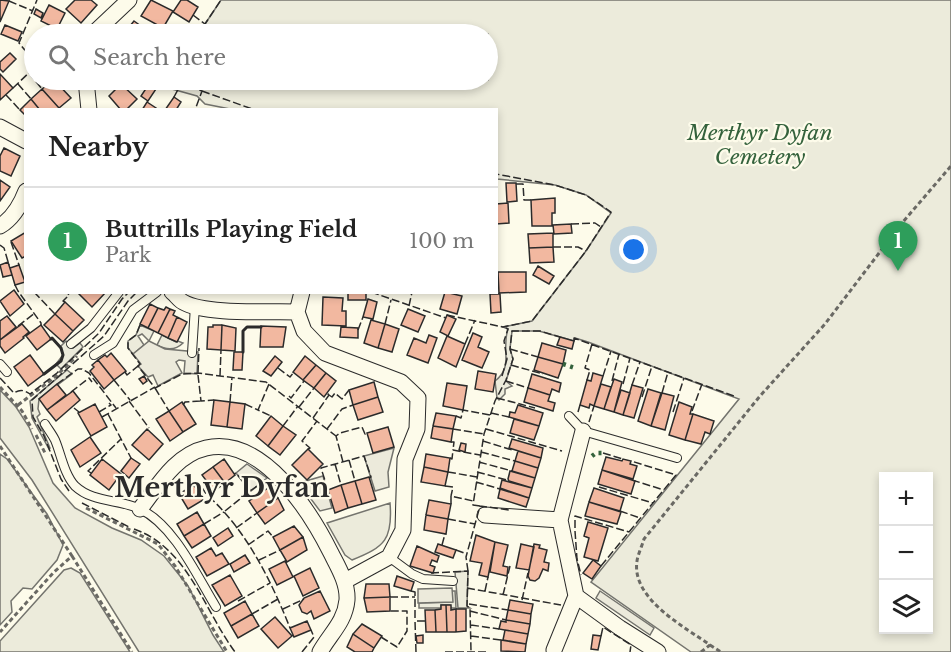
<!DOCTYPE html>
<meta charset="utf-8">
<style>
:root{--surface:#fff;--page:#f6f6f6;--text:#222;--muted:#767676;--line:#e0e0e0;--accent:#c62828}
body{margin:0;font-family:"Libre Baskerville",serif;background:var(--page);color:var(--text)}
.controls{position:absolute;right:18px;bottom:18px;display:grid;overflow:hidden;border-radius:0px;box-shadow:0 3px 9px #0003}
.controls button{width:54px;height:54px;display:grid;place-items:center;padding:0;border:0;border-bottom:2px solid var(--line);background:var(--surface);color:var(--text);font:30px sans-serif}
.you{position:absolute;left:634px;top:250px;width:21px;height:21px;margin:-15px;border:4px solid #fff;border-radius:50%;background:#1a73e8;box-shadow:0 0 0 9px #1a73e833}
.badge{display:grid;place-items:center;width:39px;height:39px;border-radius:50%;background:var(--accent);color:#fff;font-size:20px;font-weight:700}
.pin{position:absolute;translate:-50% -50px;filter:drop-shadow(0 2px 3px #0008)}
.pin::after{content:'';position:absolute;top:32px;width:21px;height:18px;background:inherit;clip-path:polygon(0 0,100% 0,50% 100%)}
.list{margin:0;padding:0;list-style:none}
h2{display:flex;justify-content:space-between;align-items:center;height:78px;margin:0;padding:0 24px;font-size:26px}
h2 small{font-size:20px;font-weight:400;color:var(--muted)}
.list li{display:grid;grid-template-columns:39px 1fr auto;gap:18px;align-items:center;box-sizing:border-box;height:108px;padding:0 24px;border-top:2px solid var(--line)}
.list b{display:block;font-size:22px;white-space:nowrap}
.list p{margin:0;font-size:20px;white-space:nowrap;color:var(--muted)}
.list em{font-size:20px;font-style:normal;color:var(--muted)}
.icon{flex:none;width:33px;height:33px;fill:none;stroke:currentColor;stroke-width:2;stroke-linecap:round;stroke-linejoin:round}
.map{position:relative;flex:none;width:951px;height:652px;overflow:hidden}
.search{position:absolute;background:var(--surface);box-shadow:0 3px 9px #0003;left:24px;top:24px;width:474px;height:66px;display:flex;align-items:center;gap:15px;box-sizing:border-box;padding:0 21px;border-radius:33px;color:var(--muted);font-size:22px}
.panel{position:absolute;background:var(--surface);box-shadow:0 3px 9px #0003;left:24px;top:108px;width:474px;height:186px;border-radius:0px}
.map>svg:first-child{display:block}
.green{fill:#ecebdb;stroke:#74746e;stroke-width:1.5;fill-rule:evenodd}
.parking{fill:#eceadb;stroke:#74746e;stroke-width:1.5}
.building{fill:#f2b8a0;stroke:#2b2b2b;stroke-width:1.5}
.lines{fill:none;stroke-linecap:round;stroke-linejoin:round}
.service-casing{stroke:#2b2b2b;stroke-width:10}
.minor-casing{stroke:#2b2b2b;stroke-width:17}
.path{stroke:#6a6964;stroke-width:3;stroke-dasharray:4.5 3;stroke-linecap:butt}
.service{stroke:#fdfbea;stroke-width:8}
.minor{stroke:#fdfbea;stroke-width:15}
.hedge{stroke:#34623c;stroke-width:4.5;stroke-dasharray:3 4.5;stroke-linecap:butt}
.fence{stroke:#2b2b2b;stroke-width:1.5;stroke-dasharray:8 3;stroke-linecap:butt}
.wall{stroke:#2b2b2b;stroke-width:3}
.labels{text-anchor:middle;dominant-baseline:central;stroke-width:4.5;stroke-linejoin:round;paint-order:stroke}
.park-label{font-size:21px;font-style:italic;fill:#34623c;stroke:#fdfbea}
.district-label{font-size:27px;font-weight:bold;fill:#2b2b2b;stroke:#fdfbea}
</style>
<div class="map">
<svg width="951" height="652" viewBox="0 0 951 652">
<rect width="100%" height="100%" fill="#fdfbea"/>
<path class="green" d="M221 0H951V652H691L591 582 739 399 588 342 575 338 574 341 539 331H512L510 349 513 359 506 381 512 386 505 389V394L499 400 497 398 495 381C514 367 501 349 508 329L503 327 532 321 586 251 611 213 586 195 555 185 497 179 496 110 230 109 205 104 197 96 172 89 162 80H488V34H206L210 29 205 24ZM884 476H928V630H884Z
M140 325 154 331 149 341 142 334 138 336 144 345 133 354 128 348V341L136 335Z
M162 335 176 342 178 341 183 343C175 351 166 350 157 345Z
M66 341 73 348 80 343 83 347 61 369 56 364 63 355 60 347Z
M67 370 72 374 39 399 38 409 40 414 37 417 50 448 49 449 32 418 30 401Z
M0 390 16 407 29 427 53 483 75 508 112 528 141 540 164 556 188 586 213 635 224 652H139L32 480 0 438Z
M0 454 7 459 47 514 63 545 57 560 32 589 23 588 11 601 12 612 0 625Z
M390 503C393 539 385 547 352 560L345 555 327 523Z
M71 568 80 573 130 652H0V641L64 570Z
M468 571 467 606 470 608H458L455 572Z
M452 591H455L456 608H451L450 605H441V608H419V603L452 602Z"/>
<path class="parking" d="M149 341 165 349 198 352 197 374 184 373 185 361 179 360 176 362 182 373 158 386 153 375 148 377 138 366 141 364 133 354Z
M394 448 388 472 389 487 375 491 364 456Z
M247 464 267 478 251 491 236 473Z
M323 476 332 508 320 511 299 483Z
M452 588 453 602 418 603V589Z
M600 591 654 628 650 635 596 598Z"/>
<path class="building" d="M0 0 9 1 0 22Z
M75 0H91L97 5 81 23 66 9Z
M151 0 173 11 163 28 141 16Z
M181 0H187L198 7 189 22 173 12Z
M49 5 65 13 57 29 41 21Z
M36 9 43 13 41 18 34 14Z
M134 21 152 34H129L125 32Z
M5 25 22 32 18 41 1 34Z
M10 53 16 59 3 72 0 69V62Z
M0 74 13 88 0 100Z
M54 80 71 98 59 108 42 89Z
M151 81 158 86 148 101 141 96Z
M121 84 137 99 126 110H121L109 96Z
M42 89 59 108 58 110H40L31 99Z
M174 97 181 102 176 110H165Z
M31 99 40 110H26V116L20 110Z
M147 102 159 110H142Z
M4 148 20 156 11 176 0 171V156Z
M0 180 10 187 0 201Z
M506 183H516L517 201 507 202Z
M555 198V213H552V226H532L531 200Z
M508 203 509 223 496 224V204Z
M571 224 572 233 554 234 553 225Z
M26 232V256L22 258 11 241Z
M553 233V247L529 248 528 234Z
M553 247 554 262 530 263 529 248Z
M8 262 12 275 3 277 0 265Z
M19 265 25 282 15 285 10 268Z
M538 266 554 276 549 284 533 275Z
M498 272H526V292L499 293Z
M14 290 24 304 10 316 0 301Z
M77 292H106L92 307Z
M348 292H366V300H348Z
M445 292 462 296 457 314 440 309Z
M490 294H500L501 312 491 313Z
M323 297 343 298 342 311H346V326L322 325Z
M368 299 377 302 373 319 363 317Z
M65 302 84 320 73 331 55 314Z
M150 304 158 308 148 328 140 324Z
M166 307 170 309 158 333 148 328 158 308 164 310Z
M170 309 175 311 173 315 177 317 168 338 158 333Z
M408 309 425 316 418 332 401 325Z
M55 314 73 331 63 342 44 325Z
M447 315 456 319 448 336 440 332Z
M7 316 16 327 0 340V321Z
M177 317 187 322 177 342 168 338Z
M371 320 385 324 378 348 364 343Z
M22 324 29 332 23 337 24 338 5 353 0 346V340Z
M385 324 399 329 392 352 378 348Z
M41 325 51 339 37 350 26 336Z
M213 325H222L221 350 207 349 208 327H213Z
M222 325 236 328 235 351 221 350Z
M261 326 286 327 283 347H260Z
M341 327 358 328V338L340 337Z
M473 333 482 337 478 347 489 352 482 368 462 360Z
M429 335 437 338 428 363 407 355 414 338 426 343Z
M447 336 465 344 456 367 438 358Z
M560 337 574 341 572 349 557 345Z
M542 343 566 350 563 364 538 357Z
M234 352H243L242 370H233Z
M111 353 126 371 114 380 98 360 105 355 107 357Z
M30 355 44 374 28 386 14 367Z
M275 356 282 362 271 376 263 371Z
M305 356 316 365 303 380 293 372Z
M538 357 563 364 558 378 534 370Z
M98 360 114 380 104 389 90 371 94 367 92 365Z
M316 365 326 373 314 388 303 380Z
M478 371 496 374 493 392 475 389Z
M326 373 336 381 324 397 314 388Z
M593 373 603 376 594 406 590 404 589 408 580 405 587 380 591 381Z
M532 374 561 383 559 392 552 389 550 395 528 388Z
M144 376 147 381 143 384 139 379Z
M614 379 622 382 614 412 604 409Z
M374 382 378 397 353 405 349 390Z
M447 383 467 386 463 410 443 406Z
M57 384 66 395 47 410 39 399Z
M601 384 611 387 604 409 594 406Z
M632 385 643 388 634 418 623 415Z
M528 388 550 395 548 401 555 403 553 411 524 402Z
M648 389 661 393 651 426 638 421Z
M621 390 630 393 623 415 614 412Z
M73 391 80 400 56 421 47 410Z
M662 393 674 396 665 430 651 426Z
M378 397 383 412 358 420 353 405Z
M214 400 230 402 227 427 211 425Z
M182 402 196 424 183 432 169 411Z
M230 402 245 404 242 429 227 427Z
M679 402 692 407 690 414H693L685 440 669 435Z
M95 404 107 427 91 436 78 413Z
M518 405 543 413 539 426 509 417 510 412 515 413Z
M169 411 183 432 170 441 156 419Z
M436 413 456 416 453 429 433 426Z
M693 414 714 421 710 434 705 432 701 444 685 440Z
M271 416 283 426 268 446 256 436Z
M514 419 539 426 534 440 510 433Z
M283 426 296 435 280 455 268 446Z
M433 426 453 429 451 442 431 438Z
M388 427 394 447 373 453 367 433Z
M147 429 163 444 149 460 132 445Z
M90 437 101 453 80 467 71 450Z
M512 439 543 448 541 458 509 448Z
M461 443 466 444 465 452 459 450Z
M308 449 323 464 307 480 292 465Z
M518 451 541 458 538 468 515 461Z
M426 454 450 458 448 472 424 467Z
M606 457 622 461 623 459 631 461 630 464 637 466 633 479 602 470Z
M131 458 140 464 129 478 121 471Z
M102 459 121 474 109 490 90 475Z
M224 459 235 475 225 483 213 467Z
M515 461 538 468 535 478 512 471Z
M213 467 225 483 214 491 202 475Z
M424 467 448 472 445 486 421 482Z
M602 470 635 481 631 494 598 484Z
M510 471 535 478 532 488 509 481 508 479Z
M369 477 376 500 362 504 355 481Z
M502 480 532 488 529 498 500 488Z
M355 481 362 504 348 508 341 485Z
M194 485 203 500 188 509 179 494Z
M341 485 348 508 335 513 328 490Z
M268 488 278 498 257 513 249 501Z
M594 488 624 498 620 511 589 502Z
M500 489 529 498 526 507 498 498Z
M278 498 284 510 265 524 257 513Z
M429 500 451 504 448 519 426 515Z
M589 502 621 512 617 524 585 516Z
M197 512 204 524 184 536 177 524Z
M426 515 448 519 446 534 424 530Z
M588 522 608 528 598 561 584 557 589 538 584 536Z
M204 524 211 536 192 548 184 536Z
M294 526 303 537 280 550 273 537Z
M228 528 233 536 218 546 213 538Z
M476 535 495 542 488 577 479 575 482 563 470 561Z
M303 537 307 550 287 562 280 550Z
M495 542 508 545 503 566 508 567 507 576 490 572Z
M438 544 456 550 453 558 435 552Z
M521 544 534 547 529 570 516 568Z
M534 544 540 545 539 548 547 550 544 562 549 563 548 571 543 569 539 578 535 581 530 580 528 576Z
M417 546 439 556 437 562 432 560 430 565 435 567 433 573 410 566Z
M211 548 216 556 222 553 229 564 207 576 196 557Z
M245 555 250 563 234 572 230 564Z
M593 560 601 566 592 579 583 573Z
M285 561 293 577 277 585 269 569Z
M310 568 319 588 303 596 294 576Z
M230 575 242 596 225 606 212 585Z
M397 576 414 582 411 591 394 586Z
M366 584H389L390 597 364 598Z
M320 591 330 611 314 619 311 611 307 614 302 612 299 605 304 598Z
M390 597V611L367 612 364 598Z
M510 600 533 604 531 614 508 610Z
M245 601 252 614 231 626 224 613Z
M441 605H446L447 632H436L435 610 441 609Z
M446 605H451V610L456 609V632H447Z
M456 609H466V631L456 632Z
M425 610H435L436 632H426Z
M508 610 531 614 530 624 506 620Z
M252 614 259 626 238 638 231 626Z
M275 617 292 636 278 648 261 629Z
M506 620 530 624 528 634 499 629 501 621 506 622Z
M307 621 311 630 294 637 290 628Z
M362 624 382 636 374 648 353 634Z
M505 630 528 634 526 644 503 640Z
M353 634 374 648 372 652H355L347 647Z
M423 635V643H417L416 636Z
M593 635 601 636 598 650 591 649Z
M501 640 526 644 525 652 501 651Z"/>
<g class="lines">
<defs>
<path id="service" d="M71 344 91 328 119 292
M192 353 195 306
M94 355 113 343 133 310 157 292
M0 364 7 372
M569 416 583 431 677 458
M45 424C48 429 52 434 55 440 61 454 64 474 75 486 93 503 119 499 140 509 174 525 197 576 216 607
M389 557 412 574 423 579 453 581"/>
<path id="minor" d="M93 34 129 0
M86 80 89 110
M0 127 26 141
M0 226C12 219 21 204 26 191
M172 292C176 295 179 300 183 302 205 315 269 311 297 312L304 331 325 353 401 382 418 398 417 429 405 459 403 530 389 557 345 581
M297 312 302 292
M583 431 560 520 576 596 620 628 658 652
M140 509C158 486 175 455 206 448 262 435 310 511 331 553 338 567 348 583 347 600 345 622 330 634 320 652
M485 515 560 520
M554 650 576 596"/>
</defs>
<use href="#service" class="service-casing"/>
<use href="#minor" class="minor-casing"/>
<path class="path" d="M0 387 22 411 32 429
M18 405 55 377 77 356
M36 435 45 453
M0 446 72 556 54 572 0 632
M86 508 158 544 175 566 227 652
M72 556 132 652
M710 645 721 652
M701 652 710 645C685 627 631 599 637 561 638 554 642 546 644 539L760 396 825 324 902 223 951 166"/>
<use href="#service" class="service"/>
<use href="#minor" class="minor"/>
<path class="hedge" d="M563 364 575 368
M592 456 596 453H603"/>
<path class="fence" d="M9 1 33 11
M193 15 205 24
M161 34 158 32 162 27
M202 34 208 26 205 24 221 0
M34 61 19 43 37 0
M29 73 42 89
M168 80 202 91 195 110
M18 84 31 99
M61 87 63 86V80
M13 88 34 68
M202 91 255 110
M6 95 20 110
M174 97 181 84
M516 184H523L524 200H531
M571 224 595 223 601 227
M11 242 19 265
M0 245 4 248 9 265
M553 247H578L586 251
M15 285 18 291 41 323V325
M34 292 55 314
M371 292 446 318
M65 302 63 301 69 295 67 292
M409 306 412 292
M447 315 503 327 532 321 586 251 611 212 586 195 555 185 496 174
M385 324 391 300
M140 325 136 335 128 341V348L140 364 138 366 155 388 182 374 198 373 266 382 336 436
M18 326 35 313
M358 330 363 317
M574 341V338L734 396
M465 344 475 320
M510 349 538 357
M511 365 543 374
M278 368 290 377 294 372
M125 372 127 375 138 366
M198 373 199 348
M198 375 201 401 214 400
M220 376 221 350
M502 376 507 359 504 341 508 329 506 328
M603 376 611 351
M0 378 14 393C20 389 24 390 30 394L57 373 99 333 122 299 129 292
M114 380 130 400
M587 380 590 370 585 368 592 344
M506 381 528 388
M612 381 619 354
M57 384 78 369H82L89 373 116 408
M269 384 258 410 271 416
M623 384 630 358
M632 385 640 362
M155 388 169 411
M71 392 89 378 92 382
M662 393 668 372
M329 395 332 397 335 393 342 399 349 390
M289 396 291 398 304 381
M642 397 652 366
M497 398 535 408
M129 401 149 428
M230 402 232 377
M245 404 258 410
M183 405 185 402 201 401
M299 407 314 388
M74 408 79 412
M692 411 702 384
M99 412 111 405 109 403
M578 412 580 405
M673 412 684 378
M491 413 509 417
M108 414 131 458
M456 416 461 418 463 410 490 415
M102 417 155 387
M313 418 329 395 327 393
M589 422 594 406
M283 426 298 406
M327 429 342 409 353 405
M453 429 484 434
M486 429 562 451
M483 441 512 450
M451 442H454L453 450
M308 449 310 448 302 441 317 421
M481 452 515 461
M603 453 623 459
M450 458 452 459 453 450 480 455
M349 460 355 481
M343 462 336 436 340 433 362 427 365 434 367 433
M479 462 512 471
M335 464 341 485
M448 472 477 477
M477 472 507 480
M91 473 88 471 121 439
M632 480 664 490
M476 482 500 489
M194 485 198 482 207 495
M445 486 453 487 451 496
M599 487 653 503
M214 490 207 495C245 528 271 580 290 628
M328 490 321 468 364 456 371 477 369 478
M69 491 61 479 44 436 33 417 32 400 104 336 128 301 137 292
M250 491 266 480
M82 503 129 527
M451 504V496L473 501
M480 506 473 505 484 434 495 401 506 380 513 359 510 349 512 331H540L560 337
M225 511 250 491 236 473 234 474
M620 511 640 518
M448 519 475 524
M204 524 224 512
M236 528 257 513
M575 528V516L629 532
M134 529C188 548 204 610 235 652
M575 531 577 559 581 575
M248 545 268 531 273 537
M442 545 445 534
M456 550 467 554
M259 560 280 550
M601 566 676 475 631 461
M468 571 466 557 480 506 509 510
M431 573 468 571 467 606 470 608 471 651
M467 588 561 605
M411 591 415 592V621
M485 591 488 577
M503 595 510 566
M390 597H415
M522 600 528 573
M238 601 270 583
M469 604 508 610
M283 609 304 599
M470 611 506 620
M252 614 278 599
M471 625 499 629
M471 636 501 640
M601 636 603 627 631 645 630 652
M381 637 397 647 407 631V611H390
M302 652 314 637 311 630
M416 652 415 621H425
M445 652H486"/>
<path class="wall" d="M243 352V331L247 327H261
M44 374 61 361 63 355 61 348 52 338 51 339"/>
</g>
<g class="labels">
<g class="park-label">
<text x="760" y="133">Merthyr Dyfan<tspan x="760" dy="24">Cemetery</tspan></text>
</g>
<g class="district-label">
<text x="222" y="487">Merthyr Dyfan</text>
</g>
</g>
</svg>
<div class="controls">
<button>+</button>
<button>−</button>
<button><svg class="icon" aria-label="layers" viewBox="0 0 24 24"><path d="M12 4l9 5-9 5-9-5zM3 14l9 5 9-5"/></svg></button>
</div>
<div class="you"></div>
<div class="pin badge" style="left:898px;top:271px;background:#2e9e5b">1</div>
<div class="search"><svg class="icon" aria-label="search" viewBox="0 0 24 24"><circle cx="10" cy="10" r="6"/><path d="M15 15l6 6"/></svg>Search here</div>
<section class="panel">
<h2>Nearby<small></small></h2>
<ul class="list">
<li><span class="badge" style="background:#2e9e5b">1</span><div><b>Buttrills Playing Field</b><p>Park</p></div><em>100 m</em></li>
</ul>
</section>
</div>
